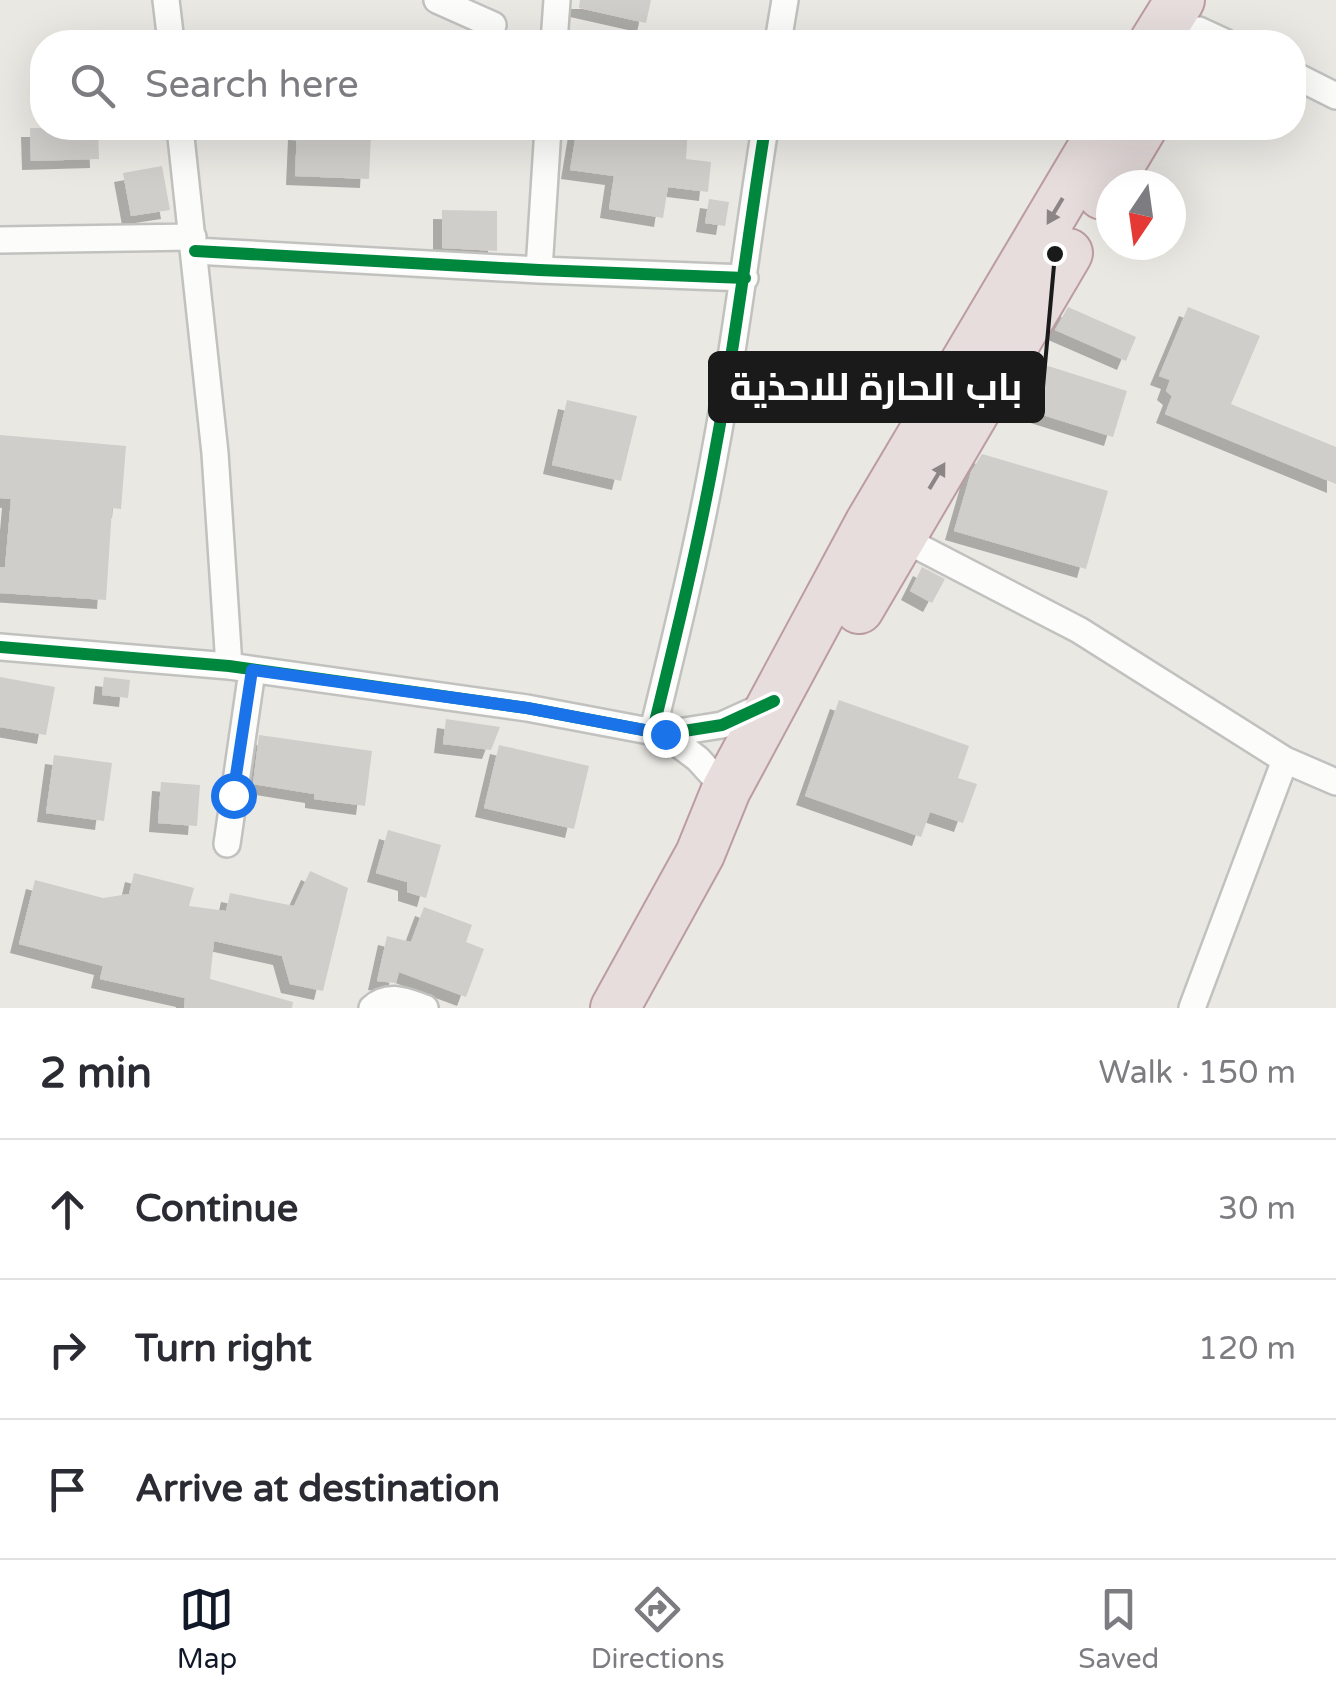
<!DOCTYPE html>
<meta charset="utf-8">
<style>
:root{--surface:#fff;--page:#f7f7f7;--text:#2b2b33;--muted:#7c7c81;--line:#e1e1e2;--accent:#111827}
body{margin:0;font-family:"Varela Round",Cairo,sans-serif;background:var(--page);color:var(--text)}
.compass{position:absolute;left:1096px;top:170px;width:90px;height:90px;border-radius:50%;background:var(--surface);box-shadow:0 10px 40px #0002;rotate:193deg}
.stop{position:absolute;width:30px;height:30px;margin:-22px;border:8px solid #1a73e8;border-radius:50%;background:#fff}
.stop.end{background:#1a73e8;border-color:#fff;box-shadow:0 2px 10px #0008}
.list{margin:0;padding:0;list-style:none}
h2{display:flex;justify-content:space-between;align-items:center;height:130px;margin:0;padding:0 40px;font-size:42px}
h2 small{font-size:32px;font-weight:400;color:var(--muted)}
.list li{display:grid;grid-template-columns:65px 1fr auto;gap:30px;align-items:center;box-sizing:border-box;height:140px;padding:0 40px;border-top:2px solid var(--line)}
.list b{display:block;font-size:38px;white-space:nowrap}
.list em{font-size:32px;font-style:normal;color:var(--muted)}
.icon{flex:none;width:55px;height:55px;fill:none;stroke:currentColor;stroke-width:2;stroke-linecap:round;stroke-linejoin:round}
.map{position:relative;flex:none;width:1336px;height:1008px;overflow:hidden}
.search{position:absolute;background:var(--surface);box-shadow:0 10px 40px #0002;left:30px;right:30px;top:30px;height:110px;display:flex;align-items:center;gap:25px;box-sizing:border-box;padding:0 35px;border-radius:40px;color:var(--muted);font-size:38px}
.sheet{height:550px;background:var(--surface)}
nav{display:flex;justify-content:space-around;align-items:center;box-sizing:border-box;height:140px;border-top:2px solid var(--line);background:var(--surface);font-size:28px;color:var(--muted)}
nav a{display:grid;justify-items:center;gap:5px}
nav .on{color:var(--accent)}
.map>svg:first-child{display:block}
.building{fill:#d0ceca;filter:url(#shadow)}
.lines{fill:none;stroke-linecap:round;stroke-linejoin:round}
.street-casing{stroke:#c1c1bf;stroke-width:30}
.highway-casing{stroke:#bc9ca3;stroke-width:52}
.street{stroke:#fcfcfb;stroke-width:25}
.highway{stroke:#e7dddd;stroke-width:48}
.cycleway-casing{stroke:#fff;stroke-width:19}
.cycleway{stroke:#00873e;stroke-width:12}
.oneway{fill:#8b8585}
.route{stroke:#1a73e8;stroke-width:12}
.leader{fill:none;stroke:#1a1a1a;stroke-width:4}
.callout-dot{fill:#1a1a1a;stroke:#fff;stroke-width:4}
.callout{fill:#1a1a1a;stroke:#1a1a1a;stroke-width:4}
.callout-label{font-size:38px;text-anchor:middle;font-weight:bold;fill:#fff}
</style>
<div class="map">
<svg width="1336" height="1008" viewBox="0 0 1336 1008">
<defs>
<filter id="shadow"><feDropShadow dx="-9" dy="9" stdDeviation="0" flood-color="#0004"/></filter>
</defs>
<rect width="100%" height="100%" fill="#e9e8e3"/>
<path class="building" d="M580 0H651L646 23 579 8Z
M30 128H98L99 159 31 161Z
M577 128H688L686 159 711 162 708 192 668 187 663 218 609 209 614 176 570 170Z
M297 131 371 135 369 179 295 176Z
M162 166 170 210 131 216 123 173Z
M709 199 729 202 725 226 705 223Z
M442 210 497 211V251L442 248Z
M1068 307 1136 337 1126 361 1055 330Z
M1188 307 1260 336 1231 404 1336 447V484L1165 414 1172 396 1166 391 1170 380 1159 376Z
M1045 365 1127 391 1113 437 1030 411Z
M567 400 637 416 621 481 552 465Z
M0 435 126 446 121 509 112 508 106 600 0 593V567H5L11 499 0 498Z
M982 454 1108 491 1086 569 954 531 971 472Z
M922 567 945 579 932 603 910 591Z
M0 677 55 687 46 735 0 727Z
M104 677 130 680 128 698 102 695Z
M839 700 969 746 958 778 977 784 963 823 930 812 921 837 805 796Z
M446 719 500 727 491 750 443 744Z
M259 735 372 751 365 806 314 799V794L253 784Z
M499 745 589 766 574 829 484 808Z
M54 755 112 763 104 821 46 813Z
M161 782 200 785 197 826 158 823Z
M388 830 441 845 426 898 407 892V882L376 873Z
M310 871 348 888 323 991 290 984 282 956 214 941 210 979 293 1002 292 1008H184L185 998 100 979 103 966 19 944 35 880 103 898 129 894 134 873 194 888 189 906 226 911 230 893 294 906Z
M424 907 472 925 466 942 484 949 466 997 399 972 396 983 377 981 387 936 411 942Z"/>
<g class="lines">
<defs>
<path id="street" d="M166 0 171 42
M437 0 493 25
M1199 30 1225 42
M554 42 557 0
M778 42 785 0
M1294 75 1336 96
M180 128 215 453 229 666
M0 240 193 237
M195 251 539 270 745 278
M539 270 548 128
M892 533 1079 630 1285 760 1336 782
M0 647 229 666 527 708 665 734 722 725 764 706
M653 730C676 636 699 542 716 446 736 340 748 234 765 128
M665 734 698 759 726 790
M227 844 252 671
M372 1008C389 993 405 1001 425 1008
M1192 1008 1285 760"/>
<path id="highway" d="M1154 42 1180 0
M1102 195 1142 128
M859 609 1068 253
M615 1008 700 854 726 790 869 524 1104 128"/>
</defs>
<use href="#street" class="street-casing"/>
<use href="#highway" class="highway-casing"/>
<use href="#street" class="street"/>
<use href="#highway" class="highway"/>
<defs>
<path id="cycleway" d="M195 251 539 270 745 278
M0 647 229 666 527 708 665 734 722 725 774 701
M653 730C676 636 699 542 716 446 736 340 748 234 765 128"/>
</defs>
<use href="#cycleway" class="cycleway-casing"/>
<use href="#cycleway" class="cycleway"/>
</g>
<defs><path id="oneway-solid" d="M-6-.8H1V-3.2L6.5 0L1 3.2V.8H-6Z" transform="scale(2.5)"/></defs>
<g class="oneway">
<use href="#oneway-solid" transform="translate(1055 211) rotate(121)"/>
<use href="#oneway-solid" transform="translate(937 476) rotate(-59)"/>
</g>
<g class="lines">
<path class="route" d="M233 795 252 670 527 708 665 734"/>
</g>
<path class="leader" d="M1055 254L1043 387"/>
<circle class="callout-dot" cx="1055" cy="254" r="10"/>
<rect class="callout" x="710" y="353" width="333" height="68" rx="10"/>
<g class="callout-label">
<text x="876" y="400">باب الحارة للاحذية</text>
</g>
</svg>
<svg class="compass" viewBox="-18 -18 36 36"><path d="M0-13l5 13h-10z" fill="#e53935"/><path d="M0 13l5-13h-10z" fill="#7c7c81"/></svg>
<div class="stop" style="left:233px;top:795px"></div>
<div class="stop end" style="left:665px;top:734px"></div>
<div class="search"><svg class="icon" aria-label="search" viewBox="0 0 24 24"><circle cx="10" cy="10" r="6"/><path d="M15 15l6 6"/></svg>Search here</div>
</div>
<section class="sheet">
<h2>2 min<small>Walk · 150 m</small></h2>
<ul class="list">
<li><svg class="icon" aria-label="ahead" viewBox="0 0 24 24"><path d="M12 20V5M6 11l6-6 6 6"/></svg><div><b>Continue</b></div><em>30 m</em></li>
<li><svg class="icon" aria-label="right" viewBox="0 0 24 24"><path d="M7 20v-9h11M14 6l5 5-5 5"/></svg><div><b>Turn right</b></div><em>120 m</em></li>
<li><svg class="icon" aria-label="arrive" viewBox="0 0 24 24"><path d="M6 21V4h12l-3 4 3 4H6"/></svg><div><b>Arrive at destination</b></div></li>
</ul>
</section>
<nav>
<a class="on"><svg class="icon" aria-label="map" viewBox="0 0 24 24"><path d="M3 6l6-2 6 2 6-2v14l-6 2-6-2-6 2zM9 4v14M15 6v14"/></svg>Map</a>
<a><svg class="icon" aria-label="directions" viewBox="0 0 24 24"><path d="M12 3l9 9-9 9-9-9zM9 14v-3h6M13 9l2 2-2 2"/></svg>Directions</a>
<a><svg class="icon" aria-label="saved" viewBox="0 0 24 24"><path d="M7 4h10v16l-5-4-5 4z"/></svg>Saved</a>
</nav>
